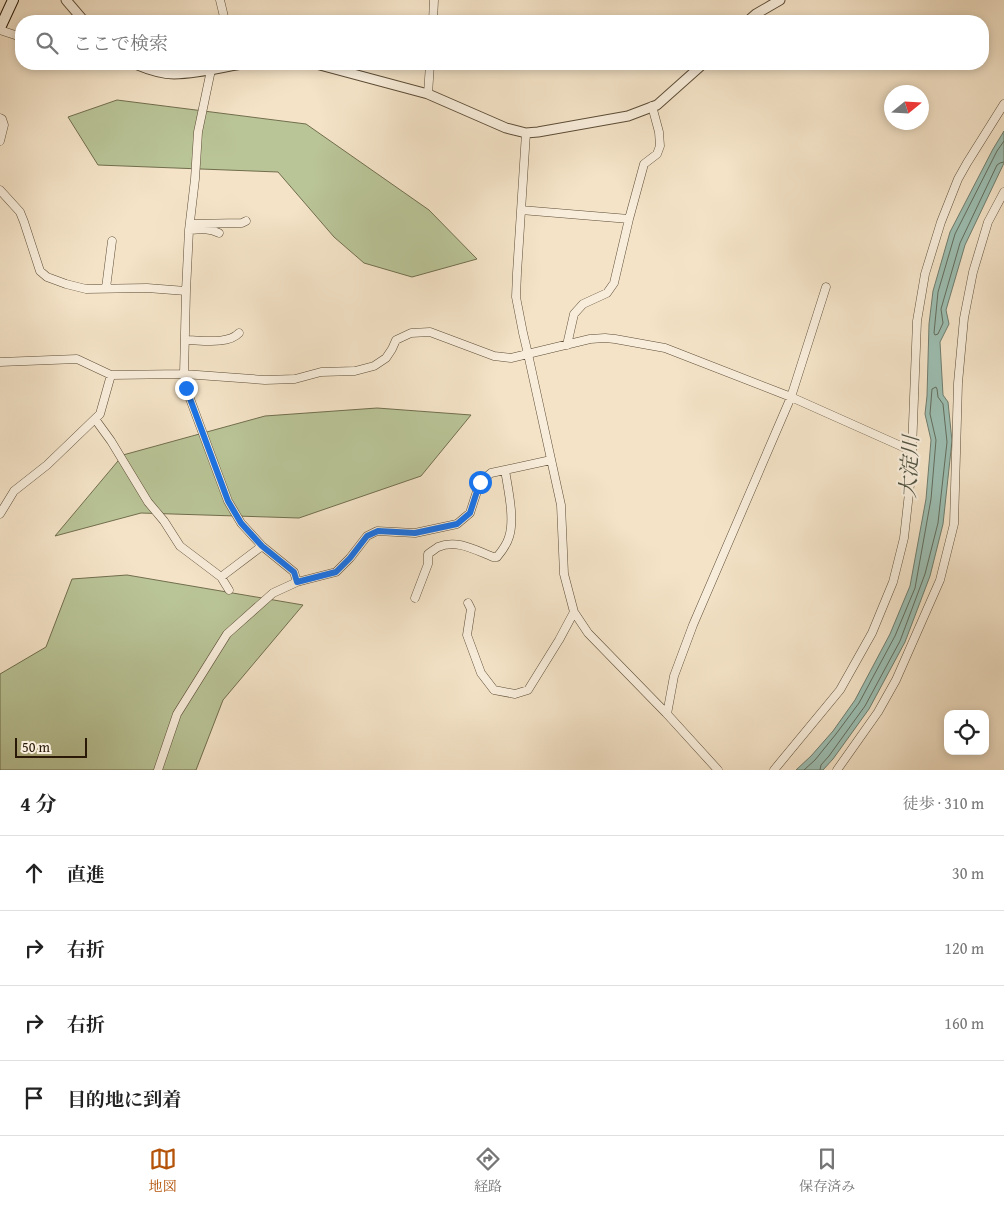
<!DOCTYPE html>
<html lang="ja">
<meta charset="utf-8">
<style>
:root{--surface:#fff;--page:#f6f6f6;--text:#222;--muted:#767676;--line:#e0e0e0;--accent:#b45309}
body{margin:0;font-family:"Gentium Book Plus","Noto Serif JP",serif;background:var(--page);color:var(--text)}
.controls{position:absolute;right:15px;bottom:15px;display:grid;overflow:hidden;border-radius:10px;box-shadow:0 2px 8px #0003}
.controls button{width:45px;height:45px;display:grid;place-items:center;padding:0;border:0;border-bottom:1px solid var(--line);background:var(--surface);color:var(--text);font:25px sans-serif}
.compass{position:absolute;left:884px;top:85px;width:45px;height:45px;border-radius:50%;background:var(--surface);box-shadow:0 2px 8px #0003;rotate:72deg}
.scale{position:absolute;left:15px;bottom:12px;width:72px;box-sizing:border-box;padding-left:5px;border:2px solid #291906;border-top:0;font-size:14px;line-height:18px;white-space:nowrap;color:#291906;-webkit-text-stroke:4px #f8eddb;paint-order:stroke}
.stop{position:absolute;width:15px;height:15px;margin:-11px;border:4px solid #1a73e8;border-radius:50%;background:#fff}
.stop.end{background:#1a73e8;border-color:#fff;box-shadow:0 1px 5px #0008}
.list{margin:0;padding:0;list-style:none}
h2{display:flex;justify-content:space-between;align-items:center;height:65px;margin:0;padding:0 20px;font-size:21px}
h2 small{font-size:16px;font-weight:400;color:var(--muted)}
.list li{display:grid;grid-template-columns:32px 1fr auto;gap:15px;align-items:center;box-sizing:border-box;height:75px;padding:0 20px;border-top:1px solid var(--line)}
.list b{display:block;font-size:19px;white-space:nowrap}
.list em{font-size:16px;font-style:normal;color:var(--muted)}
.icon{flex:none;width:28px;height:28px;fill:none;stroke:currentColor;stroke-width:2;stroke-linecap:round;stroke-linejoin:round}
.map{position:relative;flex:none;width:1004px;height:770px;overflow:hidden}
.search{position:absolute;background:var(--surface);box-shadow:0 2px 8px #0003;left:15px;right:15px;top:15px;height:55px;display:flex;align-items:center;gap:12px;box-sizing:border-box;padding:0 18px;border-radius:20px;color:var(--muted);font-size:19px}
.sheet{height:365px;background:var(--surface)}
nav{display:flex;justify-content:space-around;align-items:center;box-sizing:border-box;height:70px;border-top:1px solid var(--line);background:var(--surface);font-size:14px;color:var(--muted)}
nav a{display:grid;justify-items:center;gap:2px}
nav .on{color:var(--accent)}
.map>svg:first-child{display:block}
.green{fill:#b9c497;stroke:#716e4e}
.water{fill:#9cbeb2;stroke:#6e7c6d}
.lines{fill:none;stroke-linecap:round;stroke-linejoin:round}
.shore{stroke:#626c5c;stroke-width:1}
.minor-casing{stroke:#5c4c36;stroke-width:9}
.tertiary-casing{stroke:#5c4c36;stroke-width:11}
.secondary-casing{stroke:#291906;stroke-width:12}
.minor{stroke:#f8eddb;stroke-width:8}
.tertiary{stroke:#f8eddb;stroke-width:9}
.secondary{stroke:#f8eddb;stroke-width:10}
.route{stroke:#1a73e8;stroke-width:6}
.labels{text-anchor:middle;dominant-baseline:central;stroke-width:4.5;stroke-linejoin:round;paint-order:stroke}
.water-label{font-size:21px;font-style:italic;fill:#515342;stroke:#f8eddb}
</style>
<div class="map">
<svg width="1004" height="770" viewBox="0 0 1004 770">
<rect width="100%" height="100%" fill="#f4e3c7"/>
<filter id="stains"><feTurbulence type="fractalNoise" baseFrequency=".004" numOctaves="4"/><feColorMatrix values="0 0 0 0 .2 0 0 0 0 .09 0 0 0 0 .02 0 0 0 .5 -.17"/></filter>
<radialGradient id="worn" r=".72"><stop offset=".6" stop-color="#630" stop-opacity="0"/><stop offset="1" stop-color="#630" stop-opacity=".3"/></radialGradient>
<path class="green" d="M117 100 306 124 429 210 477 259 412 277 364 263 334 237 278 172 98 165 68 117Z
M377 408 471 415 421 476 299 518 141 513 55 536 123 455 265 416Z
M127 575 303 605 223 700 196 770H0V674L46 647 72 579Z"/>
<path class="water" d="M1004 131V163L965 245 946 310 949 324 940 342 943 395 948 402 952 441 943 524 930 576 905 642 869 709 833 759 823 770H796L811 756 833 731 855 700 890 634 910 586 926 499 931 440 925 414 927 396 929 324 933 291 950 232 993 149Z"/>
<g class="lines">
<path class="shore" d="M1004 141 997 151 955 234 938 292 934 333 935 335 938 334 943 323 941 309 960 243 997 165 1000 163 1004 162
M804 770 815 760 836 734 859 703 895 636 915 588 931 499 936 440 930 414 932 389 936 387 937 389 938 397 943 404 947 442 938 523 925 574 900 641 865 706 829 756 821 765 820 770"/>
<defs>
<path id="minor" d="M220 0 225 21
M433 21 434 0
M0 30 21 37
M211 70 198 132 195 179 189 230 186 291 184 374 186 388 228 501 241 523 262 546 294 572 297 582
M428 94 430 64
M0 118 2 119 4 125 0 141
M526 133 517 273 516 297 523 333 528 354 561 505 564 574 574 612 588 633 667 714 718 770
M0 190 20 212 24 222 40 271 47 277 66 284 86 289 147 288 186 291
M521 210 629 219
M190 224 242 223 246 221
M189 230C200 229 209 228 219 233
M106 288 112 241
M185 340C200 340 228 345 239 333
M567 345 574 314 583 304 607 293 614 283 629 219 644 164 657 154 660 146 659 132 652 106
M0 362 77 359 111 375 184 374 265 380 295 379 321 372 355 371 374 366 386 358 392 349 396 340 411 333 430 332 494 356 511 358 590 339 605 338 615 339 665 348 791 397 912 451
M95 419 111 441 148 502 164 521 180 546 221 577 229 590
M0 514 14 491 47 465 100 414 111 375
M221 577 262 546
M415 598 428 564V554C431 552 435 549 438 547 457 539 475 550 493 557H497C502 551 507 544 509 537 515 519 508 489 505 470
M468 603 471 609 467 635 481 673 494 690 515 694 528 690 559 640 574 612
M667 714 674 676 693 625 791 397 826 287
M158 770 177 714 227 634 273 593 297 582 336 572 350 558 367 536 377 531 415 533 457 524 470 513 480 482 491 473 551 460
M774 770 840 690 872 633 893 582 904 538 911 475 917 321 925 274 941 222 958 179 967 163 1004 104
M837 770 878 712 896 680 940 580 954 524 958 383 964 318 973 272 988 222 1004 192"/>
<path id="tertiary" d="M66 0 84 21
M748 21 756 14 780 0
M135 64C147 69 161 74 174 74 195 74 221 68 241 64
M316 64 428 94 506 128 526 133 538 132 628 116 657 105 703 64"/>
<path id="secondary" d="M0 28 13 0"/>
</defs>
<use href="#minor" class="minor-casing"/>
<use href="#tertiary" class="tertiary-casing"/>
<use href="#secondary" class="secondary-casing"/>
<use href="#minor" class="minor"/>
<use href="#tertiary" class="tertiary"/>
<use href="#secondary" class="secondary"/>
</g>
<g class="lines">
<path class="route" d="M186 388 228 501 241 523 262 546 294 572 297 582 336 572 350 558 367 536 378 531 415 533 457 524 470 513 480 482"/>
</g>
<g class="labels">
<g class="water-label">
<text transform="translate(909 467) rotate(-87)">大淀川</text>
</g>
</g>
<rect width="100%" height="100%" filter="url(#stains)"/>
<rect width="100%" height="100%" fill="url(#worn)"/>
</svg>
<div class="controls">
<button><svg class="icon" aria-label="locate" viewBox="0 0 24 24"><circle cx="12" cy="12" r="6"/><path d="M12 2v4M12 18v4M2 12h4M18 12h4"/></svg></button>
</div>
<svg class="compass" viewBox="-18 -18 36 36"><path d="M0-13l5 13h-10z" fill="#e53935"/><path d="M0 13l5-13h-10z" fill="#767676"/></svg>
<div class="scale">50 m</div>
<div class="stop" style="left:480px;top:482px"></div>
<div class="stop end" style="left:186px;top:388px"></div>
<div class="search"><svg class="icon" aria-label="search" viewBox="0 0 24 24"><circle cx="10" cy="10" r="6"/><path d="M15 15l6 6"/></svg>ここで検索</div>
</div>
<section class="sheet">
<h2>4 分<small>徒歩 · 310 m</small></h2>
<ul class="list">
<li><svg class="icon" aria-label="ahead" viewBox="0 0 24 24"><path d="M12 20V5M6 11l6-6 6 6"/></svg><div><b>直進</b></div><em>30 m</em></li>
<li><svg class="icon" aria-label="right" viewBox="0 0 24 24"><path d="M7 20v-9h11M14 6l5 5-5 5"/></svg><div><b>右折</b></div><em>120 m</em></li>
<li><svg class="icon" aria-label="right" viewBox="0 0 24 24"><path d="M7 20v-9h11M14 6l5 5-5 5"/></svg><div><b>右折</b></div><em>160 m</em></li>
<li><svg class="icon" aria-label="arrive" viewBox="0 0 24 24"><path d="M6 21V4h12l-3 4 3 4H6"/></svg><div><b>目的地に到着</b></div></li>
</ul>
</section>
<nav>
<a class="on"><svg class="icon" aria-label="map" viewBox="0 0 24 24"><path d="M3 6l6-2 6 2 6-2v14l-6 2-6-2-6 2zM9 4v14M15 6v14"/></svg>地図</a>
<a><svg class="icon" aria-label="directions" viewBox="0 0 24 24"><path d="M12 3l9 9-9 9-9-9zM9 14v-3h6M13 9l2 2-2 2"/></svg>経路</a>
<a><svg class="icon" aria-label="saved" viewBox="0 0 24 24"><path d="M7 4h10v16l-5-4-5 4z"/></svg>保存済み</a>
</nav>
